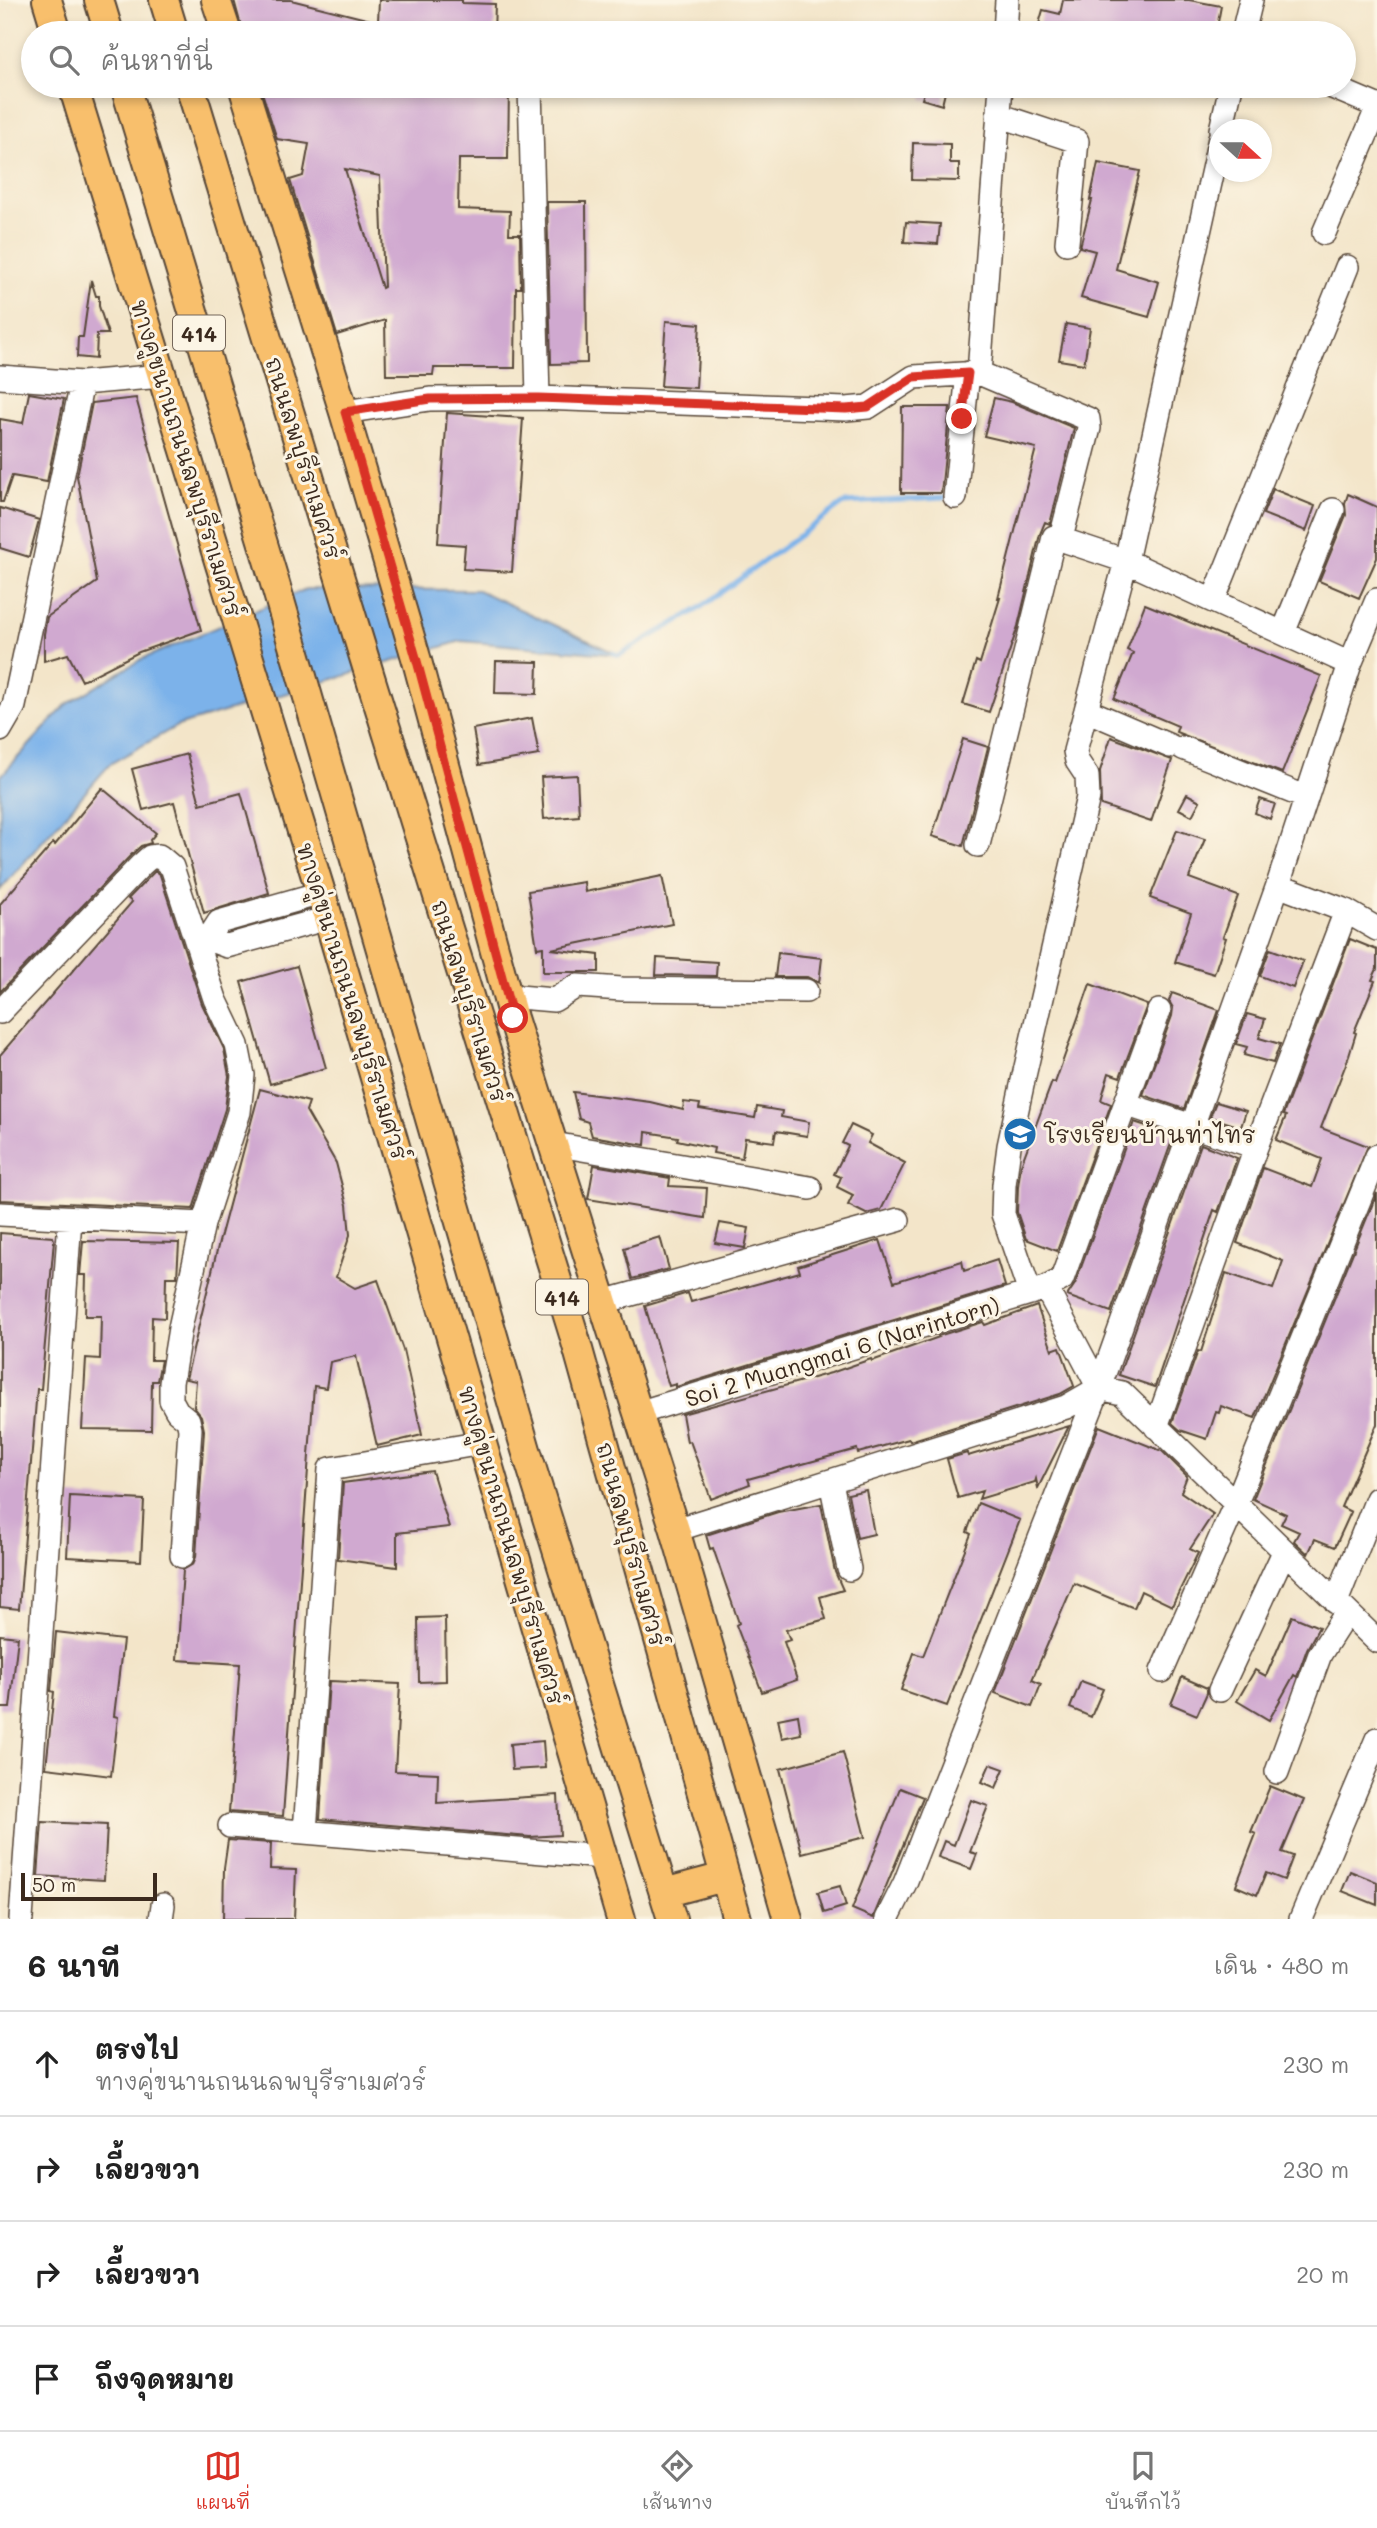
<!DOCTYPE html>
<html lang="th">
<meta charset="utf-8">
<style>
:root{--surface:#fff;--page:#f6f6f6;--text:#222;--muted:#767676;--line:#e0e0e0;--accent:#d93025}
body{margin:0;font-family:Mali,"Playpen Sans Thai",sans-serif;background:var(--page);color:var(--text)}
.compass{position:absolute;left:1209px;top:119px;width:63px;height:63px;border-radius:50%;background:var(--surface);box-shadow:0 4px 10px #0003;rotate:111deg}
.scale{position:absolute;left:21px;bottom:18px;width:136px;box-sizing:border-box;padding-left:7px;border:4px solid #3b2a1e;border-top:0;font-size:19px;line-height:24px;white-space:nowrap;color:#3b2a1e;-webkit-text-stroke:5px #fcf5e5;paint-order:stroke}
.stop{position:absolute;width:21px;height:21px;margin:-16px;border:5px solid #d93025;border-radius:50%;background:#fff}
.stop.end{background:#d93025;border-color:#fff;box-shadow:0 2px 7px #0008}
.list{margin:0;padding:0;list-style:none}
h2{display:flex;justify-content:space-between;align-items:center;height:91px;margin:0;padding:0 28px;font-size:30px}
h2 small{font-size:23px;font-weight:400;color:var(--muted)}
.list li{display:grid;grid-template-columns:46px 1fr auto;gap:21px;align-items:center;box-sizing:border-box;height:105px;padding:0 28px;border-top:2px solid var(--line)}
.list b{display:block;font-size:26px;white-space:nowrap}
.list p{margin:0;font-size:23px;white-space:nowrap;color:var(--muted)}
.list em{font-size:23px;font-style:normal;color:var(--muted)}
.icon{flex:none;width:38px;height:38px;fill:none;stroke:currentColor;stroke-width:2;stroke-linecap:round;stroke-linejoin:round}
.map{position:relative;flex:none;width:1377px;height:1919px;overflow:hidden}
.search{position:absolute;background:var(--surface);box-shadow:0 4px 10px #0003;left:21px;right:21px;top:21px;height:77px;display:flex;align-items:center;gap:18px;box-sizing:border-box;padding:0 24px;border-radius:38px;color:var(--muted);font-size:26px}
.sheet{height:511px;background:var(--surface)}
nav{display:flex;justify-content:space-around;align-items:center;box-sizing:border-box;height:98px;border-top:2px solid var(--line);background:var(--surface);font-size:19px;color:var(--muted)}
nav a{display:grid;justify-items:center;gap:4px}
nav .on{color:var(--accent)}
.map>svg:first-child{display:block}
.water{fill:#7cb2ea;stroke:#5c6e84;stroke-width:2}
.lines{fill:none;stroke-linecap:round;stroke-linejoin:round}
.stream{stroke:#7cb2ea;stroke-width:5}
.building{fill:#d0a9d0;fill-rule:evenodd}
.minor-casing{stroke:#574638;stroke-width:26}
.major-casing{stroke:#574638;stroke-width:32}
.minor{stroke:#fff;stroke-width:23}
.major{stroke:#f8bf6c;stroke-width:28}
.route{stroke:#d93025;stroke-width:9}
.labels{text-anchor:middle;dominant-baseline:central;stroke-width:6;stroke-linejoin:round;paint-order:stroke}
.shield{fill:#fcf5e5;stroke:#75675a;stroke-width:2}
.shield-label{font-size:21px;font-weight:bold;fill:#3b2a1e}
.street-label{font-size:23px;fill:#3b2a1e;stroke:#fcf5e5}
.poi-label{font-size:23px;fill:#3b2a1e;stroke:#fcf5e5;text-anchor:start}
</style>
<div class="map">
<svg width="1377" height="1919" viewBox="0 0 1377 1919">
<rect width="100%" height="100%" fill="#fcf5e5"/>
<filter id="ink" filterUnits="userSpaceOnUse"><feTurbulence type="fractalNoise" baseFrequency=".0143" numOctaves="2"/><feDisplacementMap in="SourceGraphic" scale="14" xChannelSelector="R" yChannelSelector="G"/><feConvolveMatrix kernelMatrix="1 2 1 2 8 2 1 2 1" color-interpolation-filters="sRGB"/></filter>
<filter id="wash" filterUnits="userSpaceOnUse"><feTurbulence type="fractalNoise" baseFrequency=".00686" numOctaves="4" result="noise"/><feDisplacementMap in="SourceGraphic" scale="28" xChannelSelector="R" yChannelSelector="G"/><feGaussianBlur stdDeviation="1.57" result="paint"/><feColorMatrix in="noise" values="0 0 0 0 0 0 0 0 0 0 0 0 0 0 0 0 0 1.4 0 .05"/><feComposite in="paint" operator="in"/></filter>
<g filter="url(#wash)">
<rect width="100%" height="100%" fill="#f3e5c9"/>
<path class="water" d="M306 589 478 590 619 655 461 641 177 726 110 764 0 890V777L66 705 140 660Z"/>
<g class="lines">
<path class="stream" d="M613 653 619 655 697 610 844 503 944 498"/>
</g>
<g id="blocks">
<path class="building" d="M234 0H291L378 22 379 0H462V3L495 4 494 33H243Z
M1063 0H1189L1221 6 1216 33H1046L1037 31 1043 10 1060 14Z
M260 86H509L508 159H459L458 209 510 211 509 234H520L521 288H516L515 368H434L433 375H386L385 320 337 335 290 180 303 176 309 144 277 139ZM345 169 380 176 384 287 382 288Z
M926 86 946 88 942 105 922 99Z
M913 143 950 144V163H959V181L912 180Z
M1098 163 1140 171 1116 269 1159 282 1149 317 1081 298 1095 251 1080 247 1092 200H1090Z
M547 202H586L587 363 551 364Z
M906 222 940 224 938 244 904 242Z
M91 280 96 296H99V306L108 334H97L96 359 77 357 78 337H83Z
M666 321 700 324 696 388 661 386Z
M1066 324 1090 328 1084 364 1059 360Z
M29 393 64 399 47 482 12 476 3 502H0V419L23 423Z
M136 398 201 630 139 652 82 681 68 654 44 661V634L47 617 97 582 77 476 92 403Z
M994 398 1012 402 1074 428 1050 524 1045 522 1040 534 1018 626 989 712 963 704 976 661 980 663 1000 598H998L1036 448 984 436Z
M902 407H950L941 493H901Z
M447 413 523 418 512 572 463 569 465 545 438 543Z
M1273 489 1315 506 1306 531 1263 514Z
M1348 494 1377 507V558L1359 598 1319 581 1346 515 1345 503Z
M0 508 39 520 29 557 0 548Z
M1145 604 1321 676 1282 773 1176 732 1178 726 1114 699 1133 653 1127 650Z
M496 661 538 662 537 694 495 693Z
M532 718 539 755 479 765 473 729Z
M1111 737 1172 760 1151 822 1101 805 1100 771Z
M963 739 988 747 963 846 932 836Z
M187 754 200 804 241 793 269 893 204 913 174 802 143 810 132 769Z
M577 775 579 816 544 819 541 777Z
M102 788 156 833 150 840 151 843 141 846 131 855 0 992V904L53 843 55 845Z
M1187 794 1200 801 1192 816 1179 809Z
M1260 799 1275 804 1270 819 1255 813Z
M1177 830 1205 839 1189 878 1238 896 1223 937 1226 938 1214 974 1175 962 1191 913 1150 898Z
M155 871 160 875 202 1004 224 1049 229 1076 225 1109 193 1209 0 1200V1055L132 902 128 899Z
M662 876 672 924 551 949 599 955V972H543V947L537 948 528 891 584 882 585 892Z
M1350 939 1377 950V969L1372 980 1375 981 1354 1032 1356 1033 1349 1056 1321 1128 1368 1146 1255 1418 1221 1406 1219 1413 1216 1412 1207 1439 1180 1430 1172 1423 1198 1351 1201 1352 1226 1273 1273 1289 1283 1261 1237 1243 1263 1168 1312 1187 1322 1159 1276 1140 1286 1116 1283 1115Z
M1270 949 1303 961 1293 988 1260 976Z
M778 953 822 958 819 983 807 977H775Z
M657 958 717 962 716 976 656 975Z
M297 966 326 1068 270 1084 241 982Z
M1090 984 1147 1005 1120 1077 1109 1073 1101 1100 1111 1104 1057 1251 1026 1239 1017 1212 1018 1186 1021 1165 1052 1082 1055 1083Z
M1172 993 1219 1010 1184 1109 1143 1095 1172 1016 1173 1008 1169 1001Z
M1247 1014 1265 1019 1259 1038 1280 1044 1273 1063 1244 1055 1247 1047 1236 1044Z
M260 1089 309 1102 306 1111 336 1163 347 1205 350 1235 336 1277 355 1288 378 1280 403 1350 422 1435 377 1446 356 1356 330 1362 326 1388 314 1386 283 1816 229 1812 240 1664 177 1660 183 1570 193 1564 196 1557 204 1430 201 1416 194 1407 196 1381 186 1379 219 1242Z
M573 1092 650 1102 683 1110 684 1102 700 1104 699 1109 755 1118 757 1107 782 1111 781 1117 809 1122 807 1136 776 1131 774 1142 745 1138 742 1158 713 1153 714 1148 677 1140 678 1137 646 1132 645 1145 592 1136 588 1122 579 1119Z
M1216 1102 1246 1111 1241 1127 1210 1117Z
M1134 1122 1174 1135 1111 1312 1067 1296 1075 1284Z
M851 1125 872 1135 868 1143 905 1163 881 1210 866 1214 848 1205 853 1195 837 1187 841 1177 834 1174 848 1146 842 1143Z
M1201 1144 1237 1158 1218 1212 1214 1210 1155 1387 1119 1375Z
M594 1165 670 1178 669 1186 707 1188 705 1218 588 1199Z
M1377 1193V1424L1341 1507 1351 1512 1335 1547 1315 1539 1308 1554 1294 1541 1299 1532 1281 1524 1286 1514 1253 1499Z
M720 1223 749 1228 745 1248 715 1243Z
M0 1233 53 1237 54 1240 41 1389H37L19 1609 0 1607Z
M660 1237 669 1269 632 1279 624 1248Z
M880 1240 894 1282 962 1261 964 1271 997 1260 1005 1286 676 1387V1384L669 1386 645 1306 688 1293 691 1302 800 1272 798 1266Z
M83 1241 179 1243 177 1277H166L165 1318 152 1317 151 1360H161L157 1381H152L151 1430 82 1429 86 1358 100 1359 101 1316H85L86 1275H80Z
M1037 1306 1052 1350 1060 1347 1074 1386 1060 1394 910 1441 909 1439 858 1453 857 1449 748 1479 750 1484 711 1499 690 1441 687 1442 682 1414 831 1373 871 1359 872 1361 939 1337 938 1336 983 1322 985 1325Z
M1069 1426 1038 1488 1036 1479 1035 1482 979 1499 982 1491 958 1498 947 1459 967 1453 968 1456Z
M1099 1426 1162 1451 1187 1476 1181 1492 1213 1514 1190 1549 1198 1553 1172 1606 1141 1591 1134 1608 1074 1583 1032 1680 1041 1684 1032 1707 995 1693Z
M432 1471 449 1527 397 1533V1567L338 1559 343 1483Z
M866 1490 874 1534 857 1538 848 1494Z
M70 1496 144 1500 141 1561 67 1557Z
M978 1503 1020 1520 947 1706 901 1690 914 1653 923 1656 971 1534 967 1532Z
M821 1504 835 1572 843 1590 820 1597 826 1619 786 1630 790 1640 784 1642 797 1680 762 1692 736 1625 739 1623 713 1548 710 1549 706 1535 778 1512Z
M1292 1616 1319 1627 1307 1649 1297 1677 1294 1675 1269 1720 1237 1701 1255 1670 1266 1676Z
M445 1617 446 1681 419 1682 418 1618Z
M56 1632 123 1640 114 1716 118 1717 111 1776 46 1768 54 1692 51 1691Z
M0 1635 18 1637 10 1708H0Z
M1182 1677 1207 1688V1693L1197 1715 1171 1704Z
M329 1681 400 1684 395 1771 438 1773 437 1803 558 1795 560 1835 530 1837 320 1819Z
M1081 1681 1103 1689 1091 1717 1070 1708Z
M798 1715 801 1734 782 1738 778 1719Z
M543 1741 545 1768 512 1770 510 1744Z
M843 1752 865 1837 802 1853 780 1769Z
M990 1764 1004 1769 996 1788 982 1782Z
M1270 1786 1304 1800 1282 1852 1293 1856 1284 1880 1266 1873 1257 1895 1236 1886 1256 1834 1251 1832Z
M900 1788 923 1797 873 1918 852 1909Z
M971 1800 988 1806 970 1852 977 1854 971 1869 938 1857 944 1841 954 1845Z
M42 1822 107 1825 104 1880 38 1876Z
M228 1840 271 1843 270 1869 296 1870 294 1919H223L224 1868Z
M1350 1871 1377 1882V1905L1342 1891Z
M840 1886 846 1906 824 1913 818 1892Z"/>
</g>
</g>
<g filter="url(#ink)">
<use href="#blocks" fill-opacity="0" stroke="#574638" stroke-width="2"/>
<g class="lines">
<defs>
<path id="minor" d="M1005 33 1007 0
M1243 33 1251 0
M530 86 538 398
M1330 86 1377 106
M998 115 1077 141 1067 243
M1221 130 1231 86
M1324 233 1377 109
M979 373 1001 86
M0 377 82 383 162 376
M344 412 430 399 538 398 846 409 868 407 914 377 979 373 1088 419 1089 428 1061 538
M955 497 968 373
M1213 601 1347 267
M1283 633 1333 510
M1086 710 1170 746
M0 730 14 706 82 383
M1183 748 1305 797
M978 845 1054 537 1126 561 1350 664
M1278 885 1346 911 1377 929
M208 939 227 946 328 918
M197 942 208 939 219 922 321 893
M507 996 554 1000 577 986 622 989 806 991
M0 1012 141 865 150 857 159 856 172 867 215 999 237 1045 243 1075 239 1112 203 1224 180 1328 171 1383V1400L177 1411 188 1420 190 1429 182 1556
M1125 1104 1256 1147
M553 1144 810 1188
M0 1214 203 1224
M1046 1288 1099 1388
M1030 1293 1003 1214 1004 1185 1009 1146 1024 1076 1088 797 1087 776 1077 761 1075 751 1126 561 1220 138
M603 1302 898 1220
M638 1413 1046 1288 1062 1279 1159 1011
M1156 1427 1256 1147 1346 911
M831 1482 849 1569
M675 1530 1066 1407 1099 1388 1122 1393 1377 1641
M1336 1602 1377 1499
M1162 1671 1241 1491 1377 1156
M1220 1690 1284 1552
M1277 1772 1320 1654 1347 1612
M230 1826 603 1857
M305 1832 330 1469 482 1443
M21 1919 70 1219
M161 1919 163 1905
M887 1919 905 1883 1099 1388 1278 885 1350 664 1377 600
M1301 1919 1377 1739"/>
<path id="major" d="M47 0 57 33
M99 0 109 33
M164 0 174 33
M216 0 227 33
M73 86 321 893 621 1919
M125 86 274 580 526 1450 672 1919
M190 86 371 680 574 1335 737 1919
M243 86 344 412 417 661 513 1018 675 1530 788 1919
M664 1893 724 1877"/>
</defs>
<use href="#minor" class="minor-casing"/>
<use href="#major" class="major-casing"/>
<use href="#minor" class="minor"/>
<use href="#major" class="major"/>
</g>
</g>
<g class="lines" filter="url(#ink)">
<path class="route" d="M513 1018 417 661 345 412 430 399 538 398 846 409 868 407 914 377 968 373 962 419"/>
</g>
<defs>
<symbol id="school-disc" viewBox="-11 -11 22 22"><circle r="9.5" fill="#1f6fb2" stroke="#fcf5e5"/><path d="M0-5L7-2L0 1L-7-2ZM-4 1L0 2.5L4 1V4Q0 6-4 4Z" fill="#fff"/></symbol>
</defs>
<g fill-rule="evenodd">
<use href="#school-disc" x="1001" y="1115" width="38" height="38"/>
</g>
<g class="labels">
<g class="shield">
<rect x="173" y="315.5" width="52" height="35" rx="5"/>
<rect x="536" y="1279.5" width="52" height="35" rx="5"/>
</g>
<g class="shield-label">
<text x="199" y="333">414</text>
<text x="562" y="1297">414</text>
</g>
<g class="street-label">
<text transform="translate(187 458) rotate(73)">ทางคู่ขนานถนนลพบุรีราเมศวร์</text>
<text transform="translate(304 458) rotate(73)">ถนนลพบุรีราเมศวร์</text>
<text transform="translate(353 1001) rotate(73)">ทางคู่ขนานถนนลพบุรีราเมศวร์</text>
<text transform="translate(470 1001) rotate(73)">ถนนลพบุรีราเมศวร์</text>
<text transform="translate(842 1351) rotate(-17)">Soi 2 Muangmai 6 (Narintorn)</text>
<text transform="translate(632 1544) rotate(75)">ถนนลพบุรีราเมศวร์</text>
<text transform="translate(512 1545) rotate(74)">ทางคู่ขนานถนนลพบุรีราเมศวร์</text>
</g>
<g class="poi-label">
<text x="1044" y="1134">โรงเรียนบ้านท่าไทร</text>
</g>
</g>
</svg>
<svg class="compass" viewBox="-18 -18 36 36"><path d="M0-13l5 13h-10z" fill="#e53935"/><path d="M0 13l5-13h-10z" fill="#767676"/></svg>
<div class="scale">50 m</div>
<div class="stop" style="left:513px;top:1018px"></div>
<div class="stop end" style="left:962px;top:419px"></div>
<div class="search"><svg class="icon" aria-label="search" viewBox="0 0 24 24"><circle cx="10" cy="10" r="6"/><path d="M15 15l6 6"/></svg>ค้นหาที่นี่</div>
</div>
<section class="sheet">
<h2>6 นาที<small>เดิน · 480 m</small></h2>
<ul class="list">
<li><svg class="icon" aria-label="ahead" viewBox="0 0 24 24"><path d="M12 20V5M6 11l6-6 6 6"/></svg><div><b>ตรงไป</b><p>ทางคู่ขนานถนนลพบุรีราเมศวร์</p></div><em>230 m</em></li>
<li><svg class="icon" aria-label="right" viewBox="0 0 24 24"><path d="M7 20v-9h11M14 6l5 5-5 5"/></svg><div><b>เลี้ยวขวา</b></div><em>230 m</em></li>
<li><svg class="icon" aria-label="right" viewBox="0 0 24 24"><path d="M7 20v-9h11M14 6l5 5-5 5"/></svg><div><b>เลี้ยวขวา</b></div><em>20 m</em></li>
<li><svg class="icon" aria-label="arrive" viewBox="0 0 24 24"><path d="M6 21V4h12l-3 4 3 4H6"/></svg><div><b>ถึงจุดหมาย</b></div></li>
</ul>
</section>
<nav>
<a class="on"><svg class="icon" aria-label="map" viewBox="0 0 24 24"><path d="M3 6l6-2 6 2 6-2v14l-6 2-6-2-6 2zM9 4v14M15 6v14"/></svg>แผนที่</a>
<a><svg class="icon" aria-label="directions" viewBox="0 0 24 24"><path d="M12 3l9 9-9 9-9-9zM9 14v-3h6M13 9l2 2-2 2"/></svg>เส้นทาง</a>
<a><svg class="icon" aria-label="saved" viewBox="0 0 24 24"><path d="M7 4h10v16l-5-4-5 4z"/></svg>บันทึกไว้</a>
</nav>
